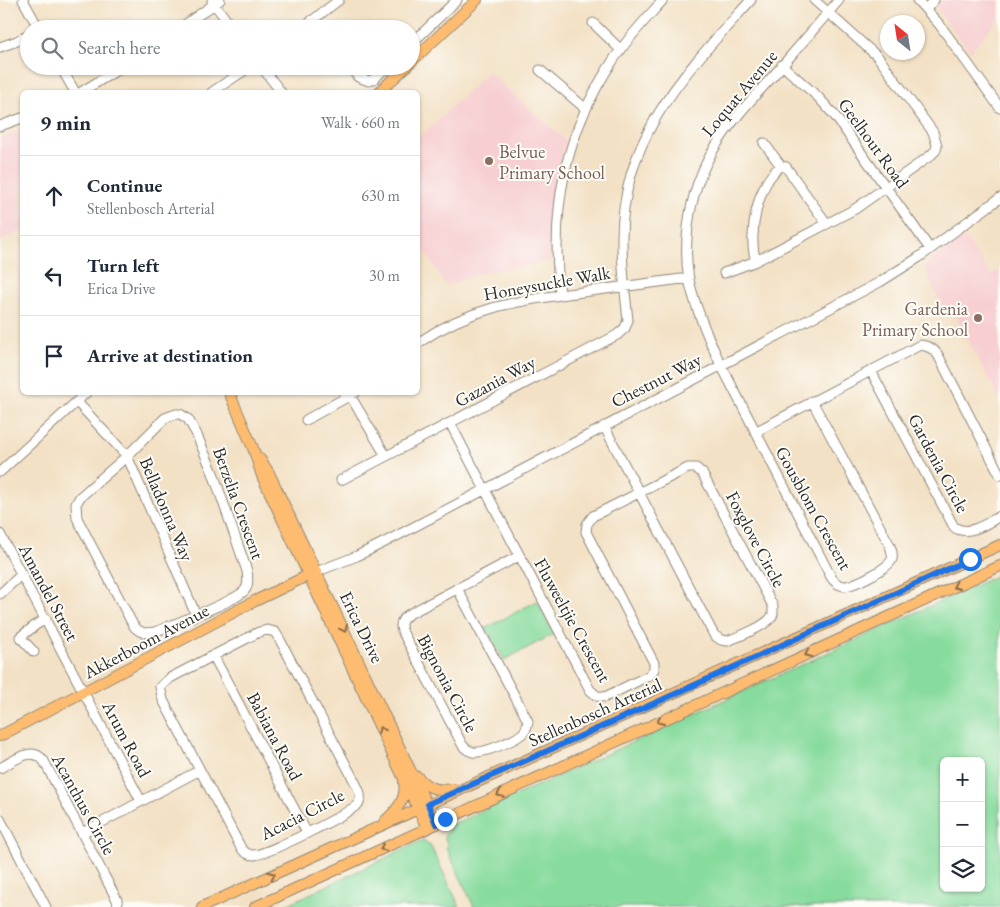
<!DOCTYPE html>
<meta charset="utf-8">
<style>
:root{--surface:#fff;--page:#f6f6f7;--text:#1f2937;--muted:#747a83;--line:#e0e1e3}
body{margin:0;font-family:"EB Garamond",serif;background:var(--page);color:var(--text)}
.controls{position:absolute;right:15px;bottom:15px;display:grid;overflow:hidden;border-radius:8px;box-shadow:0 1px 4px #0004}
.controls button{width:45px;height:45px;display:grid;place-items:center;padding:0;border:0;border-bottom:1px solid var(--line);background:var(--surface);color:var(--text);font:25px sans-serif}
.compass{position:absolute;left:880px;top:15px;width:45px;height:45px;border-radius:50%;background:var(--surface);box-shadow:0 1px 4px #0004;rotate:330deg}
.stop{position:absolute;width:15px;height:15px;margin:-11px;border:4px solid #1a73e8;border-radius:50%;background:#fff}
.stop.end{background:#1a73e8;border-color:#fff;box-shadow:0 1px 5px #0008}
.list{margin:0;padding:0;list-style:none}
h2{display:flex;justify-content:space-between;align-items:center;height:65px;margin:0;padding:0 20px;font-size:21px}
h2 small{font-size:16px;font-weight:400;color:var(--muted)}
.list li{display:grid;grid-template-columns:32px 1fr auto;gap:15px;align-items:center;box-sizing:border-box;height:80px;padding:0 20px;border-top:1px solid var(--line)}
.list b{display:block;font-size:19px;white-space:nowrap}
.list p{margin:0;font-size:16px;white-space:nowrap;color:var(--muted)}
.list em{font-size:16px;font-style:normal;color:var(--muted)}
.icon{flex:none;width:28px;height:28px;fill:none;stroke:currentColor;stroke-width:2;stroke-linecap:round;stroke-linejoin:round}
.map{position:relative;flex:none;width:1000px;height:907px;overflow:hidden}
.search{position:absolute;background:var(--surface);box-shadow:0 1px 4px #0004;left:20px;top:20px;width:400px;height:55px;display:flex;align-items:center;gap:12px;box-sizing:border-box;padding:0 18px;border-radius:28px;color:var(--muted);font-size:19px}
.panel{position:absolute;background:var(--surface);box-shadow:0 1px 4px #0004;left:20px;top:90px;width:400px;height:305px;border-radius:8px}
.map>svg:first-child{display:block}
.built{fill:#f7cfd1}
.green{fill:#87db9d;stroke:#598364;fill-rule:evenodd}
.lines{fill:none;stroke-linecap:round;stroke-linejoin:round}
.minor-casing{stroke:#8f8678;stroke-width:11}
.major-casing{stroke:#8f8678;stroke-width:12}
.minor{stroke:#fff;stroke-width:9}
.major{stroke:#fdbc6f;stroke-width:10}
.oneway{stroke:#8a6c4a}
.route{stroke:#1a73e8;stroke-width:6}
.education-dot{fill:#8d6e63;stroke:#fdfcf7;stroke-width:2}
.labels{text-anchor:middle;dominant-baseline:central;stroke-width:4;stroke-linejoin:round;paint-order:stroke}
.street-label{font-size:18px;fill:#2b2b2b;stroke:#fdfcf7}
.education-label{font-size:18px;fill:#785e54;stroke:#fdfcf7;text-anchor:start}
</style>
<div class="map">
<svg width="1000" height="907" viewBox="0 0 1000 907">
<rect width="100%" height="100%" fill="#fdfcf7"/>
<filter id="ink" filterUnits="userSpaceOnUse"><feTurbulence type="fractalNoise" baseFrequency=".02" numOctaves="2"/><feDisplacementMap in="SourceGraphic" scale="10" xChannelSelector="R" yChannelSelector="G"/><feConvolveMatrix kernelMatrix="1 2 1 2 8 2 1 2 1" color-interpolation-filters="sRGB"/></filter>
<filter id="wash" filterUnits="userSpaceOnUse"><feTurbulence type="fractalNoise" baseFrequency=".0096" numOctaves="4" result="noise"/><feDisplacementMap in="SourceGraphic" scale="20" xChannelSelector="R" yChannelSelector="G"/><feGaussianBlur stdDeviation="1.12" result="paint"/><feColorMatrix in="noise" values="0 0 0 0 0 0 0 0 0 0 0 0 0 0 0 0 0 1.4 0 .05"/><feComposite in="paint" operator="in"/></filter>
<g filter="url(#wash)">
<rect width="100%" height="100%" fill="#f3e1c5"/>
<path class="built" d="M940 0H1000V17L970 52 938 10V3Z
M488 72 566 141 556 180 551 227 550 261 481 273 446 286 418 239V139Z
M22 130V231L0 242V139Z
M965 237 991 275 1000 269V401L952 309 945 313 923 265Z"/>
<path class="green" d="M1000 574V907H474L446 847 448 845 444 837 451 825ZM944 761H981V888H944Z
M537 601 554 634 504 660 486 628Z
M423 840 430 845 460 907H282Z"/>
</g>
<g filter="url(#ink)">
<g class="lines">
<defs>
<path id="minor" d="M23 0 39 29
M917 0 939 24 1000 108
M212 1 233 29
M926 9 934 0
M312 20 319 29
M593 23 621 50
M179 29 220 0
M301 29 339 0
M411 44 457 0
M0 47 17 41 29 34
M782 65 818 97 835 116 930 249
M60 66 75 92
M261 66 281 92
M349 66 358 77 369 81 374 79 387 66
M540 70 586 109
M81 92 124 66
M212 92 251 66
M0 126 22 118
M764 143 781 166 786 167 827 224
M756 261C747 235 758 182 781 166
M724 273 756 261 855 209 930 156 936 150 937 145 933 132 878 57 814 0
M560 295C550 208 565 132 614 59 628 38 646 19 663 0
M418 343C469 308 515 301 575 293 613 288 651 283 689 278
M871 371 954 527C968 537 988 523 1000 516
M348 392 386 456
M812 401 889 544C891 548 893 554 892 559 890 568 853 586 844 586 838 585 834 582 831 577L721 365C708 338 696 310 689 280 686 263 686 244 688 227 696 154 736 117 782 66 801 44 820 22 839 0
M77 402 127 456 196 615
M176 414H180L188 419 196 433 213 473 247 571C248 577 249 585 245 590 237 601 171 625 155 632 145 634 139 633 133 625L77 518 76 504 80 497 127 456 165 418Z
M306 420 356 392
M450 423 590 690 597 696 605 697 650 675 654 669V663L586 532 587 524 593 516 688 468H696L702 473 773 606C773 607 773 614 773 614 770 625 738 637 727 641L721 640 714 635 604 426
M755 432 920 345C928 346 933 348 938 355L1000 475
M0 472 87 392
M341 480 617 335 625 328 628 320C625 294 622 267 622 241 621 136 686 72 751 0
M0 534 141 801
M316 572 357 556 387 541 880 282 918 258 1000 198
M457 588 528 721C527 725 527 729 524 732 517 740 483 754 473 752 468 751 466 749 463 746L402 631C399 622 403 617 411 613L519 556
M0 594 22 574
M267 630 275 632 280 640 356 784C359 790 362 796 359 803 353 812 266 855 254 855 248 855 244 852 241 848L163 700 160 687 170 678 259 632Z
M34 652 20 637 36 625 46 619
M213 655 307 833
M0 768C14 761 32 745 44 761L117 900 118 907
M0 819 46 907
M82 833 200 770"/>
<path id="major" d="M411 62 477 0
M379 92 407 66
M229 392 253 448 262 476 427 828
M260 459 269 473 436 824
M0 736 255 601 313 573
M418 777C428 789 438 791 453 789
M385 821C397 810 407 799 404 782
M202 907 1000 545
M255 907 1000 566"/>
</defs>
<use href="#minor" class="minor-casing"/>
<use href="#major" class="major-casing"/>
<use href="#minor" class="minor"/>
<use href="#major" class="major"/>
</g>
<defs><path id="oneway-chevron" d="M-2-3.5L2.5 0L-2 3.5" fill="none" stroke-width="1.6" stroke-linecap="round" stroke-linejoin="round" transform="scale(1.25)"/></defs>
<g class="oneway">
<use href="#oneway-chevron" transform="translate(956 586) rotate(155)"/>
<use href="#oneway-chevron" transform="translate(344 629) rotate(64)"/>
<use href="#oneway-chevron" transform="translate(808 654) rotate(155)"/>
<use href="#oneway-chevron" transform="translate(660 721) rotate(156)"/>
<use href="#oneway-chevron" transform="translate(381 730) rotate(-116)"/>
<use href="#oneway-chevron" transform="translate(500 794) rotate(155)"/>
<use href="#oneway-chevron" transform="translate(383 848) rotate(155)"/>
<use href="#oneway-chevron" transform="translate(272 875) rotate(-25)"/>
</g>
</g>
<g class="lines" filter="url(#ink)">
<path class="route" d="M445 819 436 824 428 804 664 699 970 559"/>
</g>
<g class="education-dot">
<circle cx="489" cy="161" r="5"/>
<circle cx="978" cy="318" r="5"/>
</g>
<g class="labels">
<g class="street-label">
<text transform="translate(739 93) rotate(-50)">Loquat Avenue</text>
<text transform="translate(874 143) rotate(54)">Geelhout Road</text>
<text transform="translate(547 283) rotate(-10)">Honeysuckle Walk</text>
<text transform="translate(656 380) rotate(-27)">Chestnut Way</text>
<text transform="translate(495 381) rotate(-28)">Gazania Way</text>
<text transform="translate(939 463) rotate(62)">Gardenia Circle</text>
<text transform="translate(239 503) rotate(70)">Berzelia Crescent</text>
<text transform="translate(814 508) rotate(61)">Gousblom Crescent</text>
<text transform="translate(167 509) rotate(67)">Belladonna Way</text>
<text transform="translate(756 539) rotate(62)">Foxglove Circle</text>
<text transform="translate(49 592) rotate(62)">Amandel Street</text>
<text transform="translate(573 620) rotate(61)">Fluweeltjie Crescent</text>
<text transform="translate(362 627) rotate(64)">Erica Drive</text>
<text transform="translate(146 641) rotate(-28)">Akkerboom Avenue</text>
<text transform="translate(448 683) rotate(62)">Bignonia Circle</text>
<text transform="translate(595 712) rotate(-24)">Stellenbosch Arterial</text>
<text transform="translate(275 736) rotate(62)">Babiana Road</text>
<text transform="translate(127 739) rotate(62)">Arum Road</text>
<text transform="translate(84 804) rotate(61)">Acanthus Circle</text>
<text transform="translate(302 814) rotate(-27)">Acacia Circle</text>
</g>
<g class="education-label">
<text x="499" y="151">Belvue<tspan x="499" dy="21">Primary School</tspan></text>
<text x="968" y="308" text-anchor="end">Gardenia<tspan x="968" dy="21">Primary School</tspan></text>
</g>
</g>
</svg>
<div class="controls">
<button>+</button>
<button>−</button>
<button><svg class="icon" aria-label="layers" viewBox="0 0 24 24"><path d="M12 4l9 5-9 5-9-5zM3 14l9 5 9-5"/></svg></button>
</div>
<svg class="compass" viewBox="-18 -18 36 36"><path d="M0-13l5 13h-10z" fill="#e53935"/><path d="M0 13l5-13h-10z" fill="#747a83"/></svg>
<div class="stop" style="left:970px;top:559px"></div>
<div class="stop end" style="left:445px;top:819px"></div>
<div class="search"><svg class="icon" aria-label="search" viewBox="0 0 24 24"><circle cx="10" cy="10" r="6"/><path d="M15 15l6 6"/></svg>Search here</div>
<section class="panel">
<h2>9 min<small>Walk · 660 m</small></h2>
<ul class="list">
<li><svg class="icon" aria-label="ahead" viewBox="0 0 24 24"><path d="M12 20V5M6 11l6-6 6 6"/></svg><div><b>Continue</b><p>Stellenbosch Arterial</p></div><em>630 m</em></li>
<li><svg class="icon" aria-label="left" viewBox="0 0 24 24"><path d="M17 20v-9H6M10 6l-5 5 5 5"/></svg><div><b>Turn left</b><p>Erica Drive</p></div><em>30 m</em></li>
<li><svg class="icon" aria-label="arrive" viewBox="0 0 24 24"><path d="M6 21V4h12l-3 4 3 4H6"/></svg><div><b>Arrive at destination</b></div></li>
</ul>
</section>
</div>
